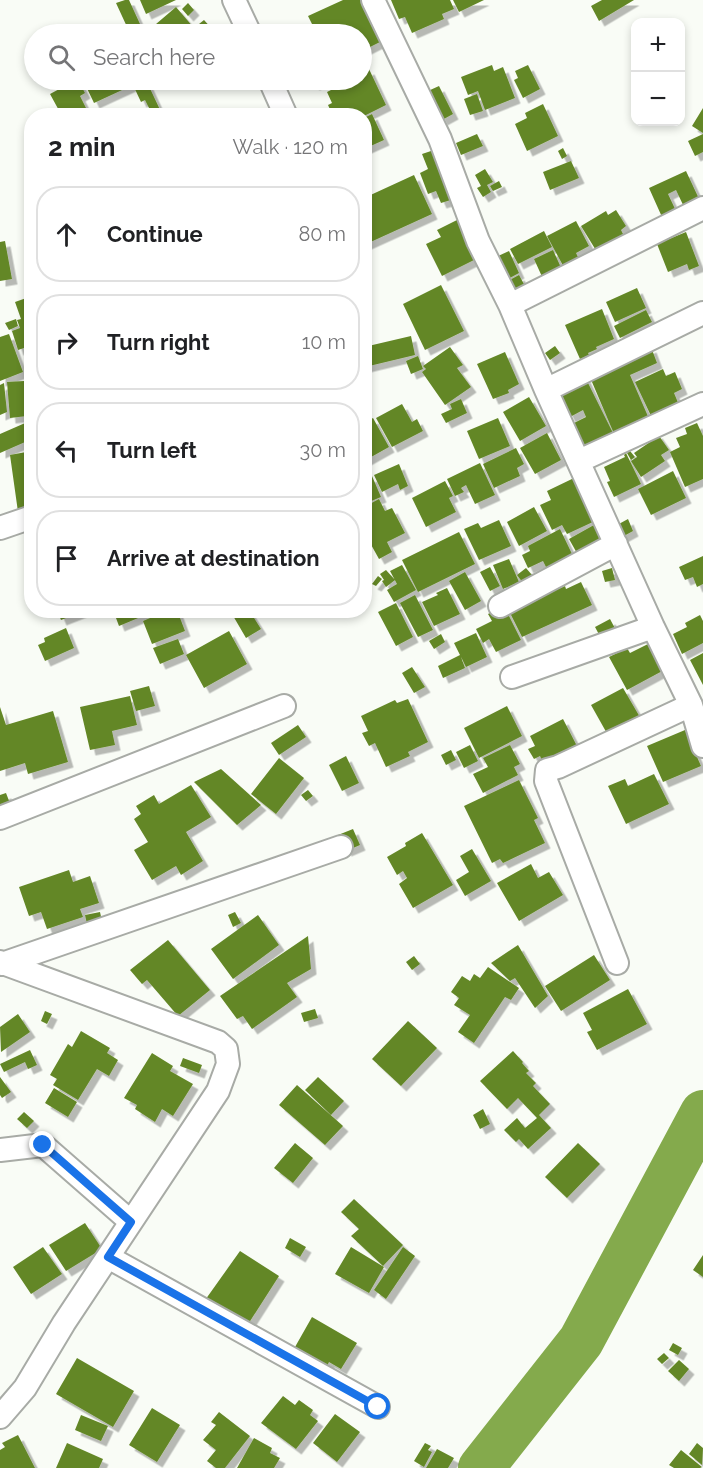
<!DOCTYPE html>
<meta charset="utf-8">
<style>
:root{--surface:#fff;--page:#f6f6f6;--text:#202124;--muted:#757577;--line:#e0e0e0}
body{margin:0;font-family:Raleway,sans-serif;background:var(--page);color:var(--text)}
.controls{position:absolute;right:18px;top:18px;display:grid;overflow:hidden;border-radius:12px;box-shadow:0 3px 9px #0003}
.controls button{width:54px;height:54px;display:grid;place-items:center;padding:0;border:0;border-bottom:2px solid var(--line);background:var(--surface);color:var(--text);font:30px sans-serif}
.stop{position:absolute;width:18px;height:18px;margin:-14px;border:4px solid #1a73e8;border-radius:50%;background:#fff}
.stop.end{background:#1a73e8;border-color:#fff;box-shadow:0 2px 6px #0008}
.list{margin:0;padding:0;list-style:none}
h2{display:flex;justify-content:space-between;align-items:center;height:78px;margin:0;padding:0 24px;font-size:26px}
h2 small{font-size:20px;font-weight:400;color:var(--muted)}
.list li{display:grid;grid-template-columns:39px 1fr auto;gap:18px;align-items:center;box-sizing:border-box;height:96px;margin:0 12px 12px;padding:0 12px;border:2px solid var(--line);border-radius:24px}
.list b{display:block;font-size:22px;white-space:nowrap}
.list em{font-size:20px;font-style:normal;color:var(--muted)}
.icon{flex:none;width:33px;height:33px;fill:none;stroke:currentColor;stroke-width:2;stroke-linecap:round;stroke-linejoin:round}
.map{position:relative;flex:none;width:703px;height:1468px;overflow:hidden}
.search{position:absolute;background:var(--surface);box-shadow:0 3px 9px #0003;left:24px;top:24px;width:348px;height:66px;display:flex;align-items:center;gap:15px;box-sizing:border-box;padding:0 21px;border-radius:33px;color:var(--muted);font-size:22px}
.panel{position:absolute;background:var(--surface);box-shadow:0 3px 9px #0003;left:24px;top:108px;width:348px;height:510px;border-radius:24px}
.map>svg:first-child{display:block}
.lines{fill:none;stroke-linecap:round;stroke-linejoin:round}
.river{stroke:#84aa4c;stroke-width:46}
.building{fill:#648727;filter:url(#shadow)}
.street-casing{stroke:#a8aba6;stroke-width:26}
.street{stroke:#fff;stroke-width:22}
.route{stroke:#1a73e8;stroke-width:8}
</style>
<div class="map">
<svg width="703" height="1468" viewBox="0 0 703 1468">
<defs>
<filter id="shadow"><feDropShadow dx="5.5" dy="5.5" stdDeviation="0" flood-color="#0004"/></filter>
</defs>
<rect width="100%" height="100%" fill="#f9fcf6"/>
<g class="lines">
<path class="river" d="M481 1468 581 1341 703 1113"/>
</g>
<path class="building" d="M125 0H129L140 24 128 29 116 3Z
M140 0H176L146 14Z
M343 0H361L380 42 362 51V34H317L308 16Z
M391 0H450L454 9 442 14 444 19 412 33 405 17 399 19Z
M453 0H484L459 12Z
M602 0H634L599 21 591 6Z
M188 3 194 10 188 16 182 9Z
M176 7 194 28 204 20 215 32 212 34H153L149 30Z
M492 65 494 71 503 67 515 98 485 110 478 91 468 95 461 77Z
M528 65 540 89 523 98 514 80 518 78 515 71Z
M369 69 386 105 364 116H333L328 105 332 103 327 92 339 86 338 84 347 80H362V72Z
M76 80H78L85 93 80 96 88 112 94 109 98 116H62L50 94Z
M83 80H146L162 114 153 116 145 100 141 102 133 85 94 103Z
M311 80H326L314 85Z
M439 86 453 114 442 120 428 91Z
M477 94 483 111 470 115 464 99Z
M543 104 558 136 527 151 515 124 527 118 525 113Z
M703 108V133L692 126Z
M372 114 384 140 364 149V118Z
M477 134 483 146 461 155 456 143Z
M703 134V152L695 156 688 141Z
M563 148 567 156 562 159 558 151Z
M437 149 457 198 441 203 436 191 428 194 420 173 428 169 422 154Z
M571 161 579 178 550 190 543 172Z
M485 169 493 182 487 185 491 192 483 197 477 188 481 186 475 175Z
M686 171 700 201 685 209 676 190 668 194 676 211 662 217 649 188Z
M414 175 432 214 364 245V198Z
M499 181 502 187 493 191 490 186Z
M616 210 626 226 621 230 624 236 597 252 581 226 606 211 608 215Z
M459 219 478 258 442 276 426 244 441 237 437 230Z
M576 221 589 246 576 253 582 265 567 273 547 236Z
M544 231 552 247 518 264 510 249Z
M686 232 699 266 689 270 687 264 668 272 657 244Z
M5 241 12 279 0 281V242Z
M553 250 563 272 544 281 534 259Z
M509 251 519 273 506 280 496 257Z
M519 275 525 286 513 292 508 281Z
M441 285 464 331 425 350 403 304Z
M637 288 646 308 615 322 606 302Z
M32 296V369H31L24 348 18 350 12 331 20 328 17 320 21 319 15 302Z
M602 309 614 339 596 347 597 349 588 353 589 355 580 359 565 325Z
M646 310 652 322 620 338 614 326Z
M16 319 18 326 9 330 5 323Z
M9 334 23 372 0 381V337Z
M411 336 415 355 365 367 364 347Z
M555 346 560 353 550 360 545 353Z
M450 347 463 365 457 368 471 387 445 405 422 372 426 369 423 366Z
M651 347 657 363 630 375 650 421 615 436 589 375 602 374 627 364 624 359Z
M505 352 519 384 508 390 509 393 493 399 477 364Z
M418 356 423 369 411 374 406 361Z
M663 369 666 376 675 372 682 389 674 393 679 405 652 418 635 382Z
M585 377 614 435 582 450 570 425 586 417 583 410 570 417 557 390Z
M24 381 27 416 10 418 7 382Z
M4 383 7 412 0 415V385Z
M529 397 546 426 520 441 503 412Z
M461 399 467 413 446 423 441 414 452 409 450 404Z
M402 404 412 422 417 419 423 431 392 447 376 418Z
M373 418 389 447 364 461V423Z
M498 418 510 446 479 459 467 431Z
M32 420V439L0 453V434Z
M697 423 703 436V479L685 487 670 452 680 447 676 438 687 434 685 428Z
M547 433 561 460 535 474 520 448Z
M657 433 669 450 661 455 665 461 641 477 631 461 637 457 634 453 650 442 647 439Z
M516 448 524 464 517 468 520 476 494 488 483 464Z
M630 451 635 457 631 460 627 453Z
M26 452 32 486V510L18 512 10 455Z
M626 453 641 484 614 497 607 482 610 481 604 467 625 457 624 455Z
M480 463 495 495 475 504 466 485 461 488 464 492 455 496 447 479Z
M399 464 408 486 400 490 398 484 382 492 374 475Z
M673 471 686 498 651 515 638 489Z
M372 476 381 497 364 504V479Z
M574 478 595 521 567 534 562 525 552 530 540 505 551 500 547 491Z
M445 481 453 496 449 498 456 512 426 527 412 498Z
M379 499 385 511 392 508 405 533 387 542 392 552 379 559 364 532V507Z
M534 507 547 531 519 546 507 522Z
M628 519 633 531 622 537 617 525Z
M499 520 511 546 479 560 464 529 478 523 481 528Z
M594 525 603 542 578 555 569 539Z
M560 529 573 556 547 569 543 561 528 568 522 555 530 551 528 546Z
M459 532 475 564 418 592 402 560Z
M703 556V584L697 587 693 577 685 580 679 567Z
M509 559 519 582 503 589 493 565Z
M402 565 416 590 394 602 387 590 397 584 390 571Z
M490 567 500 586 490 591 480 572Z
M526 568 532 575 523 583 517 575Z
M612 568 615 580 605 582 602 571Z
M386 570 395 580 386 587 382 581 384 580 380 574Z
M465 572 481 601 465 610 449 581Z
M378 576 382 579 376 586 372 584Z
M581 582 592 605 522 637 509 611 565 586 566 589Z
M447 588 460 614 434 626 422 602 438 595 436 593Z
M415 595 433 630 418 637 400 603Z
M396 603 413 637 396 646 378 612Z
M504 606 521 640 496 652 489 639 483 643 476 629 492 621 488 614Z
M57 610H84V611L61 620Z
M113 610H155V611L119 626Z
M169 610H177L185 631 152 644 143 621Z
M238 610H249L261 629 246 638 232 614Z
M700 615 703 621V643L682 654 673 634 687 627 685 623Z
M610 619 618 634 603 642 595 627Z
M66 628 74 648 45 661 38 645 45 642 44 638Z
M229 631 247 664 204 688 186 655Z
M476 633 487 657 466 667 461 657 465 668 443 678 438 666 460 655 454 643Z
M441 634 445 642 434 649 429 641Z
M178 639 184 654 160 664 153 648Z
M652 642 666 669 627 690 609 657 627 648 630 653Z
M703 653V685L690 660Z
M412 667 425 687 414 693 402 673Z
M149 686 155 706 136 711 130 691Z
M623 688 641 719 609 737 591 705Z
M130 696 137 725 112 731 115 745 90 750 80 707Z
M408 699 428 742 408 752 410 756 386 767 375 743 369 746 362 733 368 731 361 716 395 700 397 703Z
M507 706 522 736 479 758 464 728Z
M0 707 6 725 53 711 68 762 28 774 25 763 0 771Z
M563 719 578 748 544 765 540 756 534 759 528 749 535 746 530 736Z
M298 725 306 737 279 755 271 743Z
M685 730 701 766 663 782 647 746Z
M470 745 478 761 464 768 456 752Z
M510 745 520 764 514 767 518 775 483 793 473 774 488 767 483 758Z
M451 750 456 760 446 765 441 755Z
M346 756 359 783 342 791 329 765Z
M279 758 304 778 276 814 251 794Z
M221 769 261 805 237 825 194 782Z
M654 774 669 804 626 824 608 786 625 779 628 786Z
M519 780 538 818 534 820 545 843 503 863 500 859 492 863 464 806Z
M191 785 211 817 186 832 203 861 181 875 176 866 152 880 134 850 148 842 134 819 141 814 136 806 154 795 159 804Z
M308 790 313 796 306 801 301 795Z
M6 793 13 811 0 816V795Z
M353 829 360 845 346 851 338 835Z
M422 833 453 885 413 908 399 884 407 878 403 871 397 875 387 857 406 846 405 843Z
M472 849 491 881 465 896 456 880 469 872 460 856Z
M531 864 538 878 549 872 563 895 519 921 497 883Z
M69 870 73 882 90 876 99 903 80 909 83 917 47 929 41 912 29 916 19 887Z
M100 912 102 921 87 924 85 915Z
M235 912 241 923 233 927 228 915Z
M258 915 279 945 233 979 211 949Z
M308 936 311 969 287 983 297 997 252 1029 243 1016 237 1019 220 996Z
M168 940 210 990 178 1016 147 980 142 984 130 970Z
M518 945 548 996 535 1008 515 978 510 981 491 963Z
M594 955 610 980 561 1011 545 986Z
M414 956 420 964 412 970 406 962Z
M488 967 519 988 511 1000 505 997 474 1043 458 1032 470 1015 454 1005 459 998 451 992 462 976 470 981 474 974 480 978Z
M628 989 647 1024 597 1050 587 1032 592 1030 583 1013Z
M315 1009 318 1018 304 1022 301 1013Z
M45 1011 52 1014 47 1024 41 1021Z
M18 1014 30 1032 1 1052 0 1027Z
M408 1021 437 1048 401 1086 372 1059Z
M81 1031 110 1048 107 1053 118 1060 109 1076 97 1069 78 1100 53 1085 57 1079 50 1075 68 1044 72 1047Z
M30 1050 37 1065 28 1069 25 1062 4 1072 0 1064Z
M513 1051 523 1062 522 1063 529 1071 526 1073 536 1083 533 1086 550 1104 539 1115 551 1128 528 1149 519 1139 516 1142 504 1130 517 1118 525 1128 537 1118 518 1098 507 1109 480 1081Z
M152 1053 173 1066 170 1071 193 1084 173 1116 162 1109 155 1122 135 1109 137 1105 124 1098Z
M183 1058 202 1065 199 1073 180 1066Z
M0 1077 11 1092 2 1098 0 1095Z
M318 1077 344 1101 331 1115 305 1090Z
M297 1085 343 1126 325 1145 279 1105Z
M54 1088 77 1102 68 1117 45 1103Z
M483 1109 490 1124 480 1129 473 1115Z
M24 1112 34 1121 27 1128 17 1119Z
M295 1143 313 1158 293 1183 274 1168Z
M578 1143 600 1164 567 1198 545 1177Z
M354 1199 403 1245 383 1266 351 1236 359 1229 341 1212Z
M85 1223 102 1249 66 1271 49 1245Z
M290 1238 306 1247 300 1257 285 1248Z
M43 1247 62 1274 31 1294 13 1267Z
M351 1247 384 1267 369 1293 335 1274Z
M403 1247 415 1256 386 1299 374 1290Z
M240 1251 279 1276 245 1329 203 1303Z
M703 1255V1277L693 1270Z
M312 1317 357 1343 341 1369 329 1362 324 1372 311 1364 315 1358 295 1347Z
M673 1343 682 1348 678 1355 669 1350Z
M664 1353 669 1358 662 1364 657 1359Z
M77 1358 134 1391 113 1427 56 1394Z
M679 1360 689 1369 679 1381 668 1371Z
M283 1396 295 1405 299 1400 313 1410 310 1415 318 1421 296 1449 261 1423Z
M152 1408 180 1425 157 1462 129 1445Z
M219 1412 250 1436 225 1468H216L207 1461 216 1450 203 1440 216 1425 211 1422Z
M335 1414 360 1432 337 1462 313 1443Z
M81 1415 108 1426 101 1441 75 1430Z
M18 1435 35 1468H0V1450L5 1447 2 1443Z
M254 1438 272 1448 270 1453 280 1458 274 1468H237Z
M67 1443 103 1459 99 1468H56Z
M425 1443 431 1446 428 1450 432 1452 424 1467 414 1461Z
M697 1443 703 1448 702 1465 689 1454Z
M437 1449 454 1458 448 1468H426Z
M681 1450 702 1467 700 1468H674L669 1465Z"/>
<g class="lines">
<defs>
<path id="street" d="M234 0 250 34
M373 0 440 139 478 241 510 305 546 390 653 627 691 705 703 746
M270 80 286 116
M510 305 703 208
M546 390 703 313
M579 461 703 404
M0 528 32 517
M500 606 616 544
M512 677 653 627
M0 818 284 706
M0 962 218 1042 226 1049 228 1064 218 1091 64 1323 25 1388 0 1417
M617 963 546 781 547 770 558 767 691 705
M2 964 341 847
M0 1150 43 1145 131 1222
M108 1257 378 1407"/>
</defs>
<use href="#street" class="street-casing"/>
<use href="#street" class="street"/>
</g>
<g class="lines">
<path class="route" d="M43 1145 131 1222 108 1257 378 1407"/>
</g>
</svg>
<div class="controls">
<button>+</button>
<button>−</button>
</div>
<div class="stop" style="left:378px;top:1407px"></div>
<div class="stop end" style="left:43px;top:1145px"></div>
<div class="search"><svg class="icon" aria-label="search" viewBox="0 0 24 24"><circle cx="10" cy="10" r="6"/><path d="M15 15l6 6"/></svg>Search here</div>
<section class="panel">
<h2>2 min<small>Walk · 120 m</small></h2>
<ul class="list">
<li><svg class="icon" aria-label="ahead" viewBox="0 0 24 24"><path d="M12 20V5M6 11l6-6 6 6"/></svg><div><b>Continue</b></div><em>80 m</em></li>
<li><svg class="icon" aria-label="right" viewBox="0 0 24 24"><path d="M7 20v-9h11M14 6l5 5-5 5"/></svg><div><b>Turn right</b></div><em>10 m</em></li>
<li><svg class="icon" aria-label="left" viewBox="0 0 24 24"><path d="M17 20v-9H6M10 6l-5 5 5 5"/></svg><div><b>Turn left</b></div><em>30 m</em></li>
<li><svg class="icon" aria-label="arrive" viewBox="0 0 24 24"><path d="M6 21V4h12l-3 4 3 4H6"/></svg><div><b>Arrive at destination</b></div></li>
</ul>
</section>
</div>
